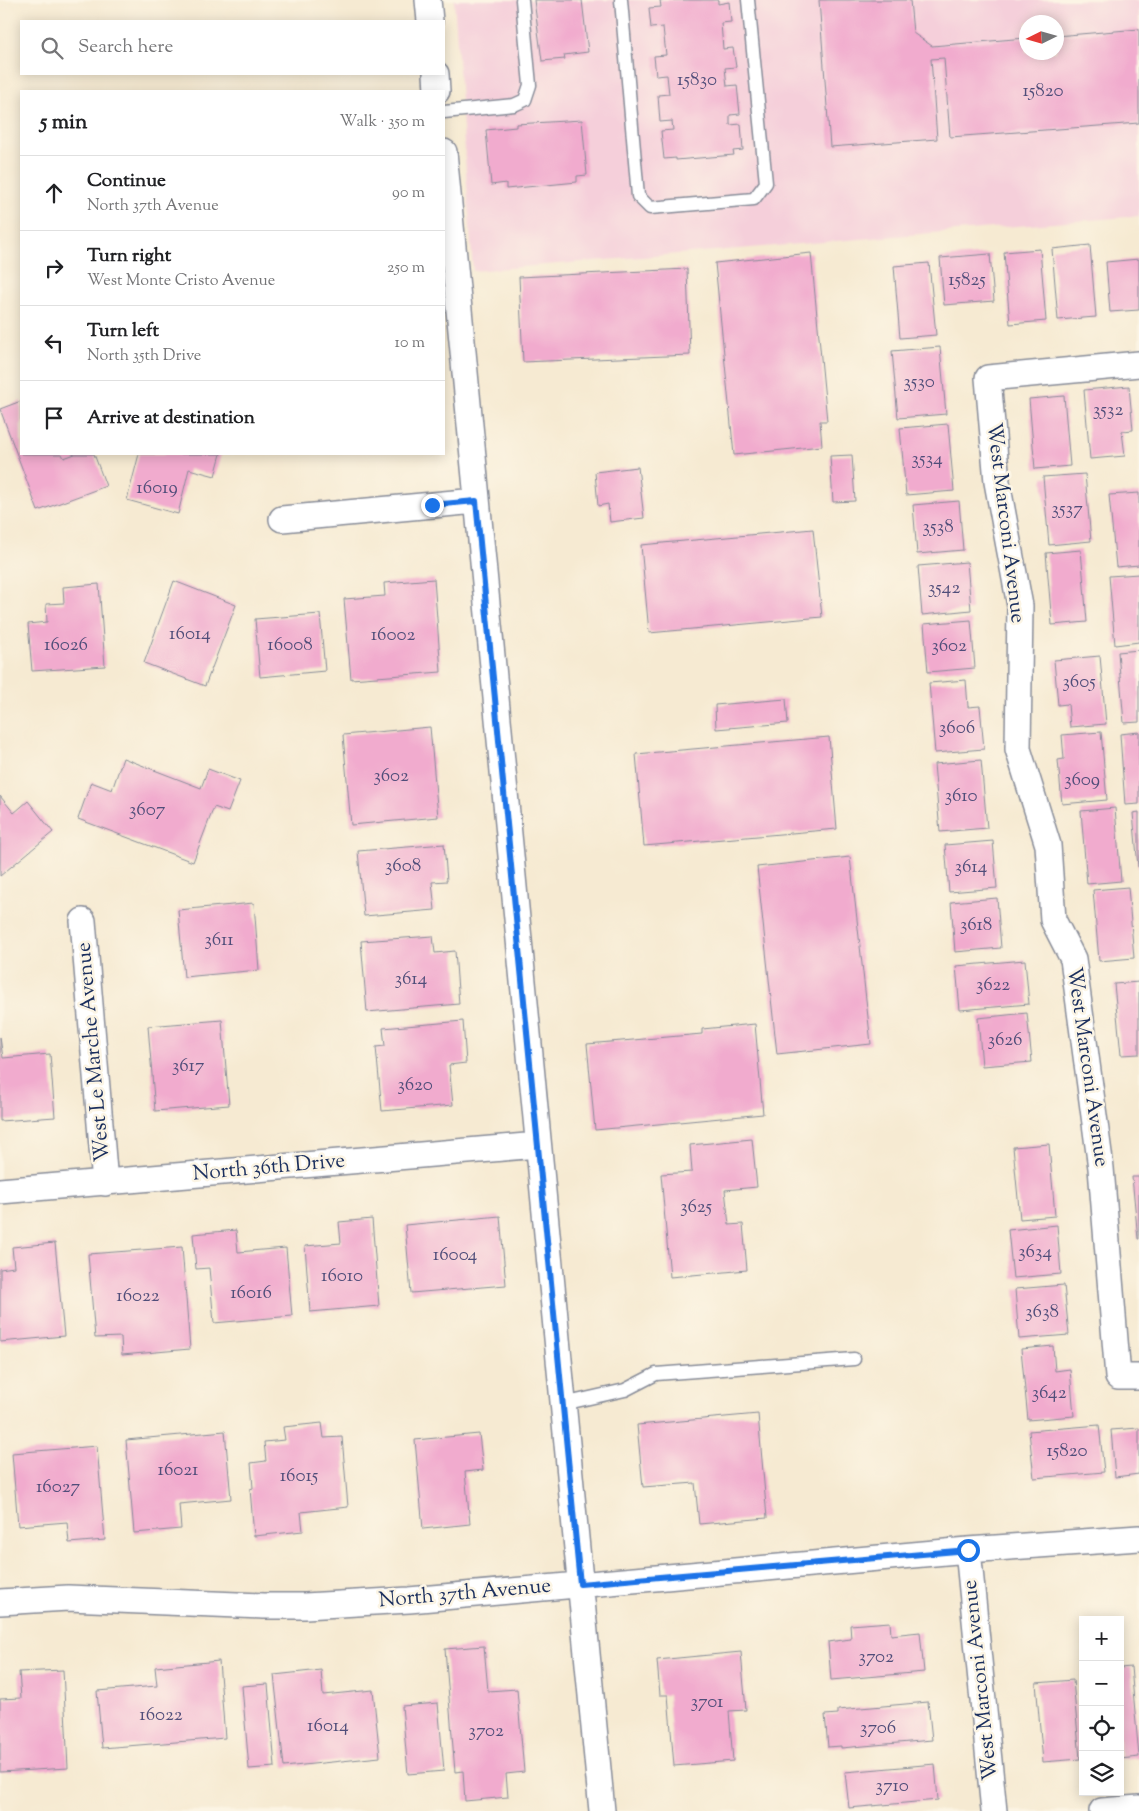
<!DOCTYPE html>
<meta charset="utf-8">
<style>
:root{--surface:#fff;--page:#f6f6f6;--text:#202124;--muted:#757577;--line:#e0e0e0}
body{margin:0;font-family:"Sorts Mill Goudy",serif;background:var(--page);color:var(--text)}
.controls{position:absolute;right:15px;bottom:15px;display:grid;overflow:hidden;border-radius:0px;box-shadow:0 2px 12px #0003}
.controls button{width:45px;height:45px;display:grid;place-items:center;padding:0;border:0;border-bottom:1px solid var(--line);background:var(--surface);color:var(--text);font:25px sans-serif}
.compass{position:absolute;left:1019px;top:15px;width:45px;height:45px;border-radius:50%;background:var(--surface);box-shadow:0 2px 12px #0003;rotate:265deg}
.stop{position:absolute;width:15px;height:15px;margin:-11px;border:4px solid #1a73e8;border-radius:50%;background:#fff}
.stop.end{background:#1a73e8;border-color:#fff;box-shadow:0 1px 5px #0008}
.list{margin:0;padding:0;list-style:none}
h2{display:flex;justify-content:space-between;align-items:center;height:65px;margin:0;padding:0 20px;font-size:21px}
h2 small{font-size:16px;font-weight:400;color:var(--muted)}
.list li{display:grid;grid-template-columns:32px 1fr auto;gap:15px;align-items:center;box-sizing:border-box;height:75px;padding:0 20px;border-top:1px solid var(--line)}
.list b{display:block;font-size:19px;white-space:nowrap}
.list p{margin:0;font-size:16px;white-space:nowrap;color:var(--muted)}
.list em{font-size:16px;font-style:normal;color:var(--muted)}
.icon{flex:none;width:28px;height:28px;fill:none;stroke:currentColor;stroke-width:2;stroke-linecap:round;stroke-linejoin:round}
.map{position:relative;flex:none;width:1139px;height:1811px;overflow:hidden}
.search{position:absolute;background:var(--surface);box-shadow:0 2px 12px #0003;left:20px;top:20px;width:425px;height:55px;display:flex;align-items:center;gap:12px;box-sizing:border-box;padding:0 18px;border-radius:0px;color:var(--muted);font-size:19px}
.panel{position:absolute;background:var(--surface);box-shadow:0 2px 12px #0003;left:20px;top:90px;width:425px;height:365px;border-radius:0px}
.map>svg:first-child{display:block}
.built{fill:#f5cfda;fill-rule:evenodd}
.building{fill:#f1abce}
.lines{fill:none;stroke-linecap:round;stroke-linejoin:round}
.lane-casing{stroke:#888c98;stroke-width:15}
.street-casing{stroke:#888c98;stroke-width:28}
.lane{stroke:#fff;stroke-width:12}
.street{stroke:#fff;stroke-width:25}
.route{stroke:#1a73e8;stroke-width:6}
.labels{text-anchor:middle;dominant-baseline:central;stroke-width:5;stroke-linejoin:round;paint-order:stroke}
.number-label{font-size:19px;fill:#504e7a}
.street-label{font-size:21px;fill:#1b2f5e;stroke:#fcf5e5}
</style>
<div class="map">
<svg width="1139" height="1811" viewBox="0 0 1139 1811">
<rect width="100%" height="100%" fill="#fcf5e5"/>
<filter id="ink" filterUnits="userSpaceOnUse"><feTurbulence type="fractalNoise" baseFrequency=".02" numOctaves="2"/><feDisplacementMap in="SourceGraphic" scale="10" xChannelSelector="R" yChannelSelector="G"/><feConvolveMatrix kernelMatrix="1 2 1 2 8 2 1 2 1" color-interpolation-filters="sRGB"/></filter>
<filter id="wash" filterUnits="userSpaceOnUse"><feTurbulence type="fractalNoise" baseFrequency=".0096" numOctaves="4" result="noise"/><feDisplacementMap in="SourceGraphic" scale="20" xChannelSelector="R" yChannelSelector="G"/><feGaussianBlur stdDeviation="1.12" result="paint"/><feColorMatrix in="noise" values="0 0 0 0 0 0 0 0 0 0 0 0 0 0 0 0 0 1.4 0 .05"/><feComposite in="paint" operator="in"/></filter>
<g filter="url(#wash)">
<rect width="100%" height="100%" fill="#f6ead2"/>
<path class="built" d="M454 0H1139V216L473 271ZM1026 22H1056V52H1026Z"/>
<g id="blocks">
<path class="building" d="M534 0H582L588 52 564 55 565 59 542 61Z
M660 0H718V4L729 2 731 22 721 23 723 49 733 48 736 67 725 68 727 86 737 85 740 114 730 115V125L741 124 743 150 733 151 734 155 676 160V158L664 159 661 131 673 130 672 121 660 122 658 95 669 94 667 75 656 76 654 56 666 55 663 27 651 28 649 8 661 7Z
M819 0H910L913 33 932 46 1026 38V52H1056V36L1139 29V123L950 137 944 58 931 59 937 139 830 147Z
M582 120 587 175 577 176V182L506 189V183L491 185 486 130 516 127V124Z
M1090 245 1096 317 1058 320 1052 249Z
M1040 249 1046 321 1010 324 1004 252Z
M811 253 827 421H820L822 446 734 455 715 263Z
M990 254 994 301 944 305 940 258Z
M1139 259V310L1110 312 1106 262Z
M929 263 936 335 900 338 894 266Z
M687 269 690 355 523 362 519 277Z
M940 347 946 414 898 418 892 351Z
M1129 386 1133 430 1122 431 1125 456 1090 459 1084 390Z
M1064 396 1070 466 1035 469 1029 399Z
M21 401V454H62L64 458 75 454H94L106 486 38 511 0 409Z
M948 424 954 491 906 495 900 428Z
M139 454H221L215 476 189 469 178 514 127 500Z
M852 455 855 501 833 502 830 456Z
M638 467 644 518 610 522 608 504 598 506 595 472Z
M1085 474 1091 541 1049 545 1043 477Z
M1139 493V565L1116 567 1109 495Z
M959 501 963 550 917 554 913 505Z
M813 529 822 617 649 633 641 545Z
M1081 550 1087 622 1052 625 1046 553Z
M967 562 971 610 922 615 918 566Z
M1139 574V642L1115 645 1109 576Z
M434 579 441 672 351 679 344 599 385 596 384 583Z
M174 581 236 605 205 686 144 663Z
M99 584 105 666 32 671 28 624 47 622 46 604 64 603 63 587Z
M320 614 325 671 260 677 255 619Z
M971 620 975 668 928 672 924 624Z
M1139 650V722L1124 723 1118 652Z
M1100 656 1106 724 1070 727 1068 704 1058 705 1054 660Z
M966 680 968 707 980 706 984 749 935 753 929 683Z
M786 699 788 723 716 729 715 705Z
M430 727 438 817 351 825 343 735Z
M1101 732 1107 800 1062 804 1058 760 1064 759 1062 735Z
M1139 732V804L1125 805 1120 734Z
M829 737 837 829 644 846 636 754Z
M123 758 201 788 208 769 240 781 228 812 214 807 193 862 78 819 91 782 112 790Z
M981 760 987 828 940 832 934 764Z
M0 796 14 813 28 801 53 832 0 876Z
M1115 808 1121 881 1087 884 1081 811Z
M1139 812V867H1138L1133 813Z
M993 841 997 888 949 892 945 845Z
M444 844 447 881 432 882 435 910 364 916 358 851Z
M850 857 871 1044 777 1054 757 867Z
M1128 887 1134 958 1099 961 1093 890Z
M997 898 1001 948 955 952 951 902Z
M254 903 259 970 184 977 178 910Z
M433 936 435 953 455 951 459 1004 367 1012 361 941Z
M1025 960 1029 1004 960 1010 956 966Z
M1139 982V1054L1121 1055 1114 984Z
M1027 1013 1032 1062 982 1066 978 1018Z
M222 1020 229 1105 155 1111 148 1026Z
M463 1021 466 1063 449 1065 453 1105 382 1111 376 1047 385 1046 383 1028Z
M755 1024 763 1114 595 1130 587 1044 702 1034V1029Z
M0 1037 3 1058 50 1054 55 1117 0 1121Z
M752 1139 757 1187 725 1190 729 1225 743 1224 747 1270 670 1277 661 1174 692 1172 690 1145Z
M1049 1144 1055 1216 1020 1219 1013 1147Z
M1132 1177H1139V1239H1138Z
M500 1216 506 1285 411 1293 405 1225Z
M372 1219 379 1306 310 1312 305 1246 341 1243 339 1222Z
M1057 1225 1061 1274 1013 1278 1008 1230Z
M236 1230 238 1252 286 1248 292 1316 214 1323 209 1268 196 1269 193 1234Z
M55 1243 64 1336 0 1342V1269L14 1267 12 1247Z
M182 1247 190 1349 122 1355 121 1337 95 1338 88 1254Z
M1064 1285 1069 1335 1019 1339 1015 1289Z
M1053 1346 1055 1371 1070 1369 1074 1416 1028 1420 1021 1349Z
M758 1414 767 1518 699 1524 695 1483 643 1487 637 1425Z
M322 1423 324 1438 342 1437 348 1507 301 1512 303 1531 254 1536 250 1489 253 1488 251 1463 266 1461 264 1442 285 1440 283 1427Z
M1099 1425 1104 1472 1034 1478 1029 1431Z
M1139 1428V1474L1115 1477 1111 1430Z
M225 1431 231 1499 179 1504 181 1529 134 1533 126 1440Z
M479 1434 483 1470 465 1472 470 1524 423 1529 415 1440Z
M97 1446 105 1540 69 1543 67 1522 18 1526 12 1453Z
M890 1622 891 1635 920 1632 924 1672 831 1680 828 1642 851 1639 850 1625Z
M484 1646 488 1691 517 1689 524 1772 506 1774 508 1797 465 1801 463 1771 455 1772 445 1649Z
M741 1652 746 1710 729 1711 733 1761 674 1766 668 1695H660L657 1660Z
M219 1661 225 1738 102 1748 97 1691 157 1686 155 1667Z
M1131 1667 1139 1757 1120 1759V1668Z
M63 1670 68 1768 0 1772V1699L21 1698 19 1672Z
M321 1670 323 1695 373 1690 380 1757 284 1767 274 1675Z
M1073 1680 1080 1759 1043 1762 1036 1683Z
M268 1684 275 1767 249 1769 242 1686Z
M928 1702 932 1740 841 1748V1746L828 1747 825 1715 838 1714V1710Z
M438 1703 444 1771 408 1774 402 1706Z
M935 1764 938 1800 849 1808 845 1772Z"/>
</g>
</g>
<g filter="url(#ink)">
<use href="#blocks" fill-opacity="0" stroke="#888c98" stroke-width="1"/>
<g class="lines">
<defs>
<path id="lane" d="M621 0 638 196 650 208 754 199 766 183 748 0
M444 112 514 105 525 100 530 85 522 0
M563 1404 625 1390 656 1374 854 1359"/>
<path id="street" d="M428 0 430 21
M436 74 437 91
M444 152 602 1811
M1139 364 988 378 997 482 1020 606 1018 749 1048 845 1053 920 1073 959 1101 1168 1118 1377H1139
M282 519 476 501
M83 921 105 1183
M0 1191 538 1145
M968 1550 994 1811
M0 1602 68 1598 264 1606H305L409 1600 968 1550 1139 1538
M1102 1811 1139 1808"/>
</defs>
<use href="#lane" class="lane-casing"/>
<use href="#street" class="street-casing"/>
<use href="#lane" class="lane"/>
<use href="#street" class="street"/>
</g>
</g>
<g class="lines" filter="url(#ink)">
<path class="route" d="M432 505 476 501 580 1584 968 1550"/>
</g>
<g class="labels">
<g class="number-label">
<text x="697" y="80">15830</text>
<text x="1043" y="91">15820</text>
<text x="967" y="280">15825</text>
<text x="919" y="382">3530</text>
<text x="1108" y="410">3532</text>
<text x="927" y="459">3534</text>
<text x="157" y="488">16019</text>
<text x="1067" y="509">3537</text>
<text x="938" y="527">3538</text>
<text x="944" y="588">3542</text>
<text x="190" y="634">16014</text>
<text x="393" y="635">16002</text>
<text x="66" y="645">16026</text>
<text x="290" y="645">16008</text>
<text x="949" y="646">3602</text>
<text x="1079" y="682">3605</text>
<text x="957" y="728">3606</text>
<text x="391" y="776">3602</text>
<text x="1082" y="780">3609</text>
<text x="961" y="796">3610</text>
<text x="147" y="810">3607</text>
<text x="403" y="866">3608</text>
<text x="971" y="867">3614</text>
<text x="976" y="925">3618</text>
<text x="219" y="940">3611</text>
<text x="411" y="979">3614</text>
<text x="993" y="985">3622</text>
<text x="1005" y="1040">3626</text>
<text x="188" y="1066">3617</text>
<text x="415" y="1085">3620</text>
<text x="696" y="1207">3625</text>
<text x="1035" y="1252">3634</text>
<text x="455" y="1255">16004</text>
<text x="342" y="1276">16010</text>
<text x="251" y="1293">16016</text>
<text x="138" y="1296">16022</text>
<text x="1042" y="1312">3638</text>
<text x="1049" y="1393">3642</text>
<text x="1067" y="1451">15820</text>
<text x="178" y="1470">16021</text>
<text x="299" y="1476">16015</text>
<text x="58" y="1487">16027</text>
<text x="876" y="1657">3702</text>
<text x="707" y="1702">3701</text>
<text x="161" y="1715">16022</text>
<text x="328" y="1726">16014</text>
<text x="878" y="1728">3706</text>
<text x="486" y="1731">3702</text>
<text x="892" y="1786">3710</text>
</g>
<g class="street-label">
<text transform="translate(1005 523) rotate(83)">West Marconi Avenue</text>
<text transform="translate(94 1052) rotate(-95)">West Le Marche Avenue</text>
<text transform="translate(1087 1067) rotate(82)">West Marconi Avenue</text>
<text transform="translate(269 1168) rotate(-5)">North 36th Drive</text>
<text transform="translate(465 1594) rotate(-5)">North 37th Avenue</text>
<text transform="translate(981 1680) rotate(-96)">West Marconi Avenue</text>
</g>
</g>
</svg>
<div class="controls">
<button>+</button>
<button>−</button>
<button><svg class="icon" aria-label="locate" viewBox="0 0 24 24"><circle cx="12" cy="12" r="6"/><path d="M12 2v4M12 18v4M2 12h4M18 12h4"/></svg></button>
<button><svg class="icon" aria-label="layers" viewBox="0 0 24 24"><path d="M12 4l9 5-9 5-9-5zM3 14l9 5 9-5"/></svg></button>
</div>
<svg class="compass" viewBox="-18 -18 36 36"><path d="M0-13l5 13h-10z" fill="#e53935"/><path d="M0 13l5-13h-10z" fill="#757577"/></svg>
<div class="stop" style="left:968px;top:1550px"></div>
<div class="stop end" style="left:432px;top:505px"></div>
<div class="search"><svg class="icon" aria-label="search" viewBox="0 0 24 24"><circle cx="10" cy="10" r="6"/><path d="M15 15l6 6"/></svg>Search here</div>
<section class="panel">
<h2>5 min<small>Walk · 350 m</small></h2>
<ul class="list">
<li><svg class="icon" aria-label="ahead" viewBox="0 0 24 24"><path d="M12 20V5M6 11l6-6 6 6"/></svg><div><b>Continue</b><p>North 37th Avenue</p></div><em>90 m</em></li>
<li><svg class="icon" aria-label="right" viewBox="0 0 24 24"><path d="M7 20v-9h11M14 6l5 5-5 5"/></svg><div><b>Turn right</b><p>West Monte Cristo Avenue</p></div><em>250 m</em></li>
<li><svg class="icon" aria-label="left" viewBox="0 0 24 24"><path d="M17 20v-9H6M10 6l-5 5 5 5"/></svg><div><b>Turn left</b><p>North 35th Drive</p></div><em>10 m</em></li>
<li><svg class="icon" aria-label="arrive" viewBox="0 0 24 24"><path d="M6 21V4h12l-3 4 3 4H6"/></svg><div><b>Arrive at destination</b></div></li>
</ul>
</section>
</div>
